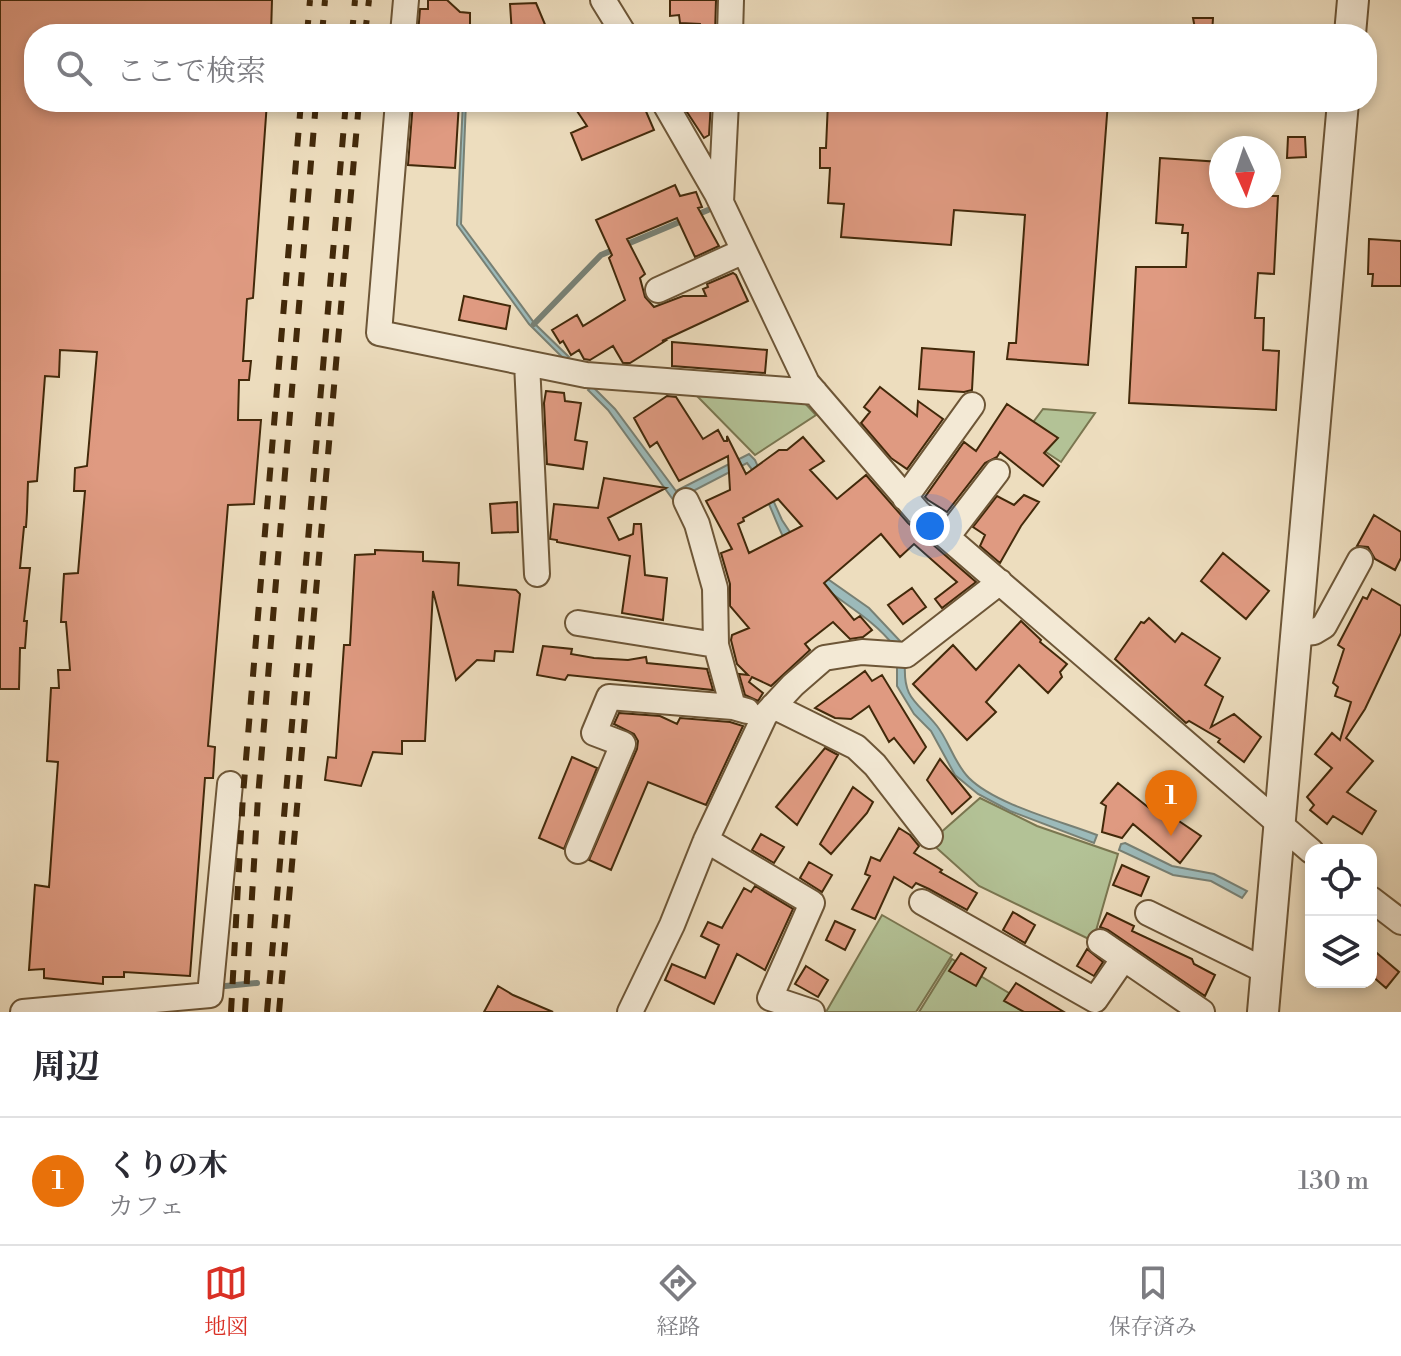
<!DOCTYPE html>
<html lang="ja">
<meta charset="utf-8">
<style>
:root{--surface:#fff;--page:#f7f7f7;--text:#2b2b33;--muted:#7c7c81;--line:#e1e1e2;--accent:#d93025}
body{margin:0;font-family:"Libre Bodoni","Noto Serif JP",serif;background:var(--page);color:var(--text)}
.controls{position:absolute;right:24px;bottom:24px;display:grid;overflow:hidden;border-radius:16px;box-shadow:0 4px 12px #0003}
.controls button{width:72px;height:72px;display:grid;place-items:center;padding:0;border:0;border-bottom:2px solid var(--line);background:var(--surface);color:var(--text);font:40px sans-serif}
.compass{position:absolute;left:1209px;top:136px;width:72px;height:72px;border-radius:50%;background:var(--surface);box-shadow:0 4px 12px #0003;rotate:177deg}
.you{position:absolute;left:930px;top:526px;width:28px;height:28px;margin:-20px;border:6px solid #fff;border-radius:50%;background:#1a73e8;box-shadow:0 0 0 12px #1a73e833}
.badge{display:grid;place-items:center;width:52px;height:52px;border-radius:50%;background:var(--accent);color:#fff;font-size:26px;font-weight:700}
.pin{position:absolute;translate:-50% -66px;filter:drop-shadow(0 2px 4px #0008)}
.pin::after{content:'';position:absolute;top:42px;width:28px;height:24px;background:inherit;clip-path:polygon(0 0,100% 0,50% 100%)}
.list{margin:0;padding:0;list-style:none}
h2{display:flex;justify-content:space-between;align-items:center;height:104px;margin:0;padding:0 32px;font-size:34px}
h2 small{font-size:26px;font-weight:400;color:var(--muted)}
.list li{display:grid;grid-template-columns:52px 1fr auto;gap:24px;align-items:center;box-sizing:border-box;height:128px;padding:0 32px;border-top:2px solid var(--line)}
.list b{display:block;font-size:30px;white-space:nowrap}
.list p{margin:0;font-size:26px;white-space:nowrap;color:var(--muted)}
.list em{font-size:26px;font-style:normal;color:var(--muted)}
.icon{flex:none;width:44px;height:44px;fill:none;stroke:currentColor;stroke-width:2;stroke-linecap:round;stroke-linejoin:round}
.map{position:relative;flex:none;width:1401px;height:1012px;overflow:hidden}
.search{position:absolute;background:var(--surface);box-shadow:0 4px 12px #0003;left:24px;right:24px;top:24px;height:88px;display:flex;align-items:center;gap:20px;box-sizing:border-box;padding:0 28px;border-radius:32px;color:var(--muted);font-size:30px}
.sheet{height:232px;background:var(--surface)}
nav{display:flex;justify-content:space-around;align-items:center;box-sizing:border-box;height:112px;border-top:2px solid var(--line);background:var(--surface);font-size:22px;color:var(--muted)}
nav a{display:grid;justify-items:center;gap:4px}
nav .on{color:var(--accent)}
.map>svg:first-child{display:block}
.green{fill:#b3c296;stroke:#7a7650;stroke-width:2}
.water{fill:#9cbaba;stroke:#788074;stroke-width:2}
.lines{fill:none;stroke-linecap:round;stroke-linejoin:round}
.stream{stroke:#788074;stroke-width:6}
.building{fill:#df9a81;stroke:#42290a;stroke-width:2;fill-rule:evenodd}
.minor-casing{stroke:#6d5637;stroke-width:28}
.tertiary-casing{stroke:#6d5637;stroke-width:34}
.minor{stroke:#f3e9d5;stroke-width:24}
.tertiary{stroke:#f3e9d5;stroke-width:30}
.rail{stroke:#42290a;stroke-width:6;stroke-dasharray:14 14;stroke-linecap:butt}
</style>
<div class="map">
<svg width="1401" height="1012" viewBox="0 0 1401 1012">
<rect width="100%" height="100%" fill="#edddbe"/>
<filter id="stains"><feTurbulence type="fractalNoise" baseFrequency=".0025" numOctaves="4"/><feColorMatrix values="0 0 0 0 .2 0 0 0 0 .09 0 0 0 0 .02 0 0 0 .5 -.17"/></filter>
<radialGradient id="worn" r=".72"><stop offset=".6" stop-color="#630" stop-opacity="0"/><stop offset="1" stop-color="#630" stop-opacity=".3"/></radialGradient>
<path class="green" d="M697 396 800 398 816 415 755 455Z
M1043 409 1095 413 1061 462 1029 441 1010 453Z
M980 798 1037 826 1118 854 1093 941 979 886 930 842Z
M882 915 952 955 916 1012H826Z
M952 959 1029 1005 1025 1012H919Z"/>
<path class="water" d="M463 102H466L461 224 535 324 569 357 565 360 529 324 457 225Z
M592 386 615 409 676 491 749 454 755 460 782 520 815 570 869 608 901 642 894 646C869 613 828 597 801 566 777 538 768 488 747 463L674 501 608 410 588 390Z
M897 664H905C903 700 917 701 937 726 949 741 954 763 969 778 996 805 1061 821 1097 835L1094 843 1010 811 978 794 955 775 931 731 914 714 897 686Z
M1125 843 1172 866 1214 874 1247 891 1242 898 1211 881 1173 875 1119 850 1121 844Z"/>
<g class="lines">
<path class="stream" d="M534 324 601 255 708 210
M215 987 257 983"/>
</g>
<path class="building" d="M0 0H272L271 34H34V102H267L253 298 247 299 243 361H251L249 380H239L238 420H261L254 504 228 505 208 746 215 747 213 778H205L190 976 124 972V977H103V984L44 978V969L29 970 35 885 49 887 58 762 47 761 51 688H59L58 670H70L66 622H61L64 574 78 573 85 491H74L75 468 87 466 97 352 60 350 59 377 45 376 37 481 28 482 27 512 26 527H24L20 568H30L24 621H27L25 648H20L19 689H0Z
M428 0H447L460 12 470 13V34H418L420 9H428Z
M670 0H716L715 34H701L700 24 680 23 679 15 670 16Z
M536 3 549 34H512L510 4Z
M1193 18H1213L1212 34H1196Z
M413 102H459L455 168 408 165Z
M571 102H642L654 130 582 160 571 133 587 126Z
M695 102H711L709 135 704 138 685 109Z
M828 102H1108L1088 365 1007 359 1009 343H1016L1025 215 954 210 951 245 841 237 844 204 828 203 830 168H820V148H826Z
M1288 137H1305L1306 157 1287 158Z
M1160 158 1221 162V196H1278L1274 274 1258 273 1255 318H1264L1263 350 1279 351 1276 410 1129 403 1136 267H1186L1188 233H1182L1183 225 1156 223Z
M675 185 680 196 696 192 702 207 698 208 719 246 695 257 677 218 627 239 645 274 640 278 645 297 654 307 683 296H706L703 289 708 287 707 284 733 273 736 275 748 301 662 341H665L630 363H623L613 346 590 360 584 359 579 350 571 355 563 341 560 343 552 330 577 315 583 326 625 300 609 258 612 255 596 220Z
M1369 239 1401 241V286H1372L1373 274H1368Z
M464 296 510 306 506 329 459 320Z
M672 342 767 350 765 373 672 366Z
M922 348 974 352 972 390 964 392 919 389Z
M880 387 917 416 918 401 943 419 907 469 891 458 861 423 870 412 864 407Z
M546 391 564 393 565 401 581 403 575 440 587 442 583 469 547 464 544 403Z
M667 396 676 397 703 439 718 430 724 441H727V436L746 474 779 450H787L803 437 824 461 810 470 837 499 866 475 908 523 976 582 942 608 935 599 957 582 914 544 900 557 881 534 824 583 854 620 860 616 872 630 863 637 850 639 833 622 805 644 810 650 771 686 752 677 749 682 763 693 758 701 745 695 739 674 748 675 737 664 731 640 732 635 749 628 730 606V584L721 553 732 549 706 501 730 490 728 456 679 481 657 442 650 447 634 418ZM778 499 802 526 749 553 738 524 744 521 743 518Z
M1007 404 1058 438 1044 453 1059 466 1043 486 1000 452 997 457 985 463 947 512 928 500 925 497 964 442 976 451Z
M604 478 666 488 608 518 619 540 633 534 634 524H641L645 575 667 578 663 620 622 613 630 556 557 542V540L550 539 554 504 598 508Z
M1024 495 1039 502 1021 526 1000 563 980 546 985 535 973 527 997 496 1014 505Z
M517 502 518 532 492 533 490 504Z
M1374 515 1401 532V558L1395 570 1375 559 1368 547 1357 546Z
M375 550 423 552V561L459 563 458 585 516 590 520 594 513 652 495 651 494 661 477 660 456 680 433 591 425 741H402V754L373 752 361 786 325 780 328 757 336 758 344 645H350L355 555 375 554Z
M1223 553 1269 591 1246 619 1201 581Z
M912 588 926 607 903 624 888 605Z
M1372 589 1401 606V633L1365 709 1346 738 1373 761 1347 792 1376 811 1362 834 1333 816 1327 824 1310 810 1314 805 1307 797 1332 768 1315 754 1332 733 1340 740 1351 702 1335 696 1338 687 1333 683 1344 649 1338 645 1363 597 1367 599Z
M1149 618 1175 642 1182 633 1220 658 1205 685 1223 697 1211 727 1234 714 1261 737 1244 762 1218 742 1220 739 1189 721 1186 723 1115 659 1141 622 1144 623Z
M1021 621 1041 640 1040 642 1067 664 1060 672 1062 677 1048 693 1019 665 986 702 996 712 967 740 913 684 953 645 976 670Z
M543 646 572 649 571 654 594 658 628 660 646 657 647 663 707 669 713 690 568 675 565 680 537 675Z
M865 671 872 681 882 675 926 747 914 763 894 738 889 742 869 706 851 719 835 718 815 708Z
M619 713 660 716 677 724 680 718 730 722 743 726 706 805 648 782 611 870 589 860 637 749 638 741 634 734 614 724Z
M825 748 838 755 797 825 776 807Z
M572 757 597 768 564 849 539 838Z
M940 759 971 797 952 814 927 780Z
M1118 783 1159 816 1164 811 1201 836 1180 863 1133 824 1122 838 1102 832 1106 806 1101 803Z
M853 787 873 802 867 813 831 854 820 844Z
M899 828 910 835 919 846 914 853 942 870 940 872 977 893 967 910 929 889 916 883 912 888 894 877 875 919 852 909 870 876 865 874 871 857 880 861Z
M761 834 784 847 774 863 752 850Z
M809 862 832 875 822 892 800 878Z
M1122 865 1149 877 1141 896 1113 885Z
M755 886 793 909 765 970 737 954 714 1004 665 980 672 964 705 978 719 945 701 936 708 922 722 928 744 888 751 892Z
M1013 912 1035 925 1025 943 1003 930Z
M1107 913 1134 926 1132 931 1192 959 1194 964 1215 975 1205 996 1108 930 1100 927Z
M835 921 855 930 845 950 826 940Z
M1371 948 1399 972 1386 988 1371 975Z
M1087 949 1103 962 1094 976 1077 966Z
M961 953 986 968 976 986 949 971Z
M806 966 828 980 818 997 795 984Z
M1016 983 1064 1012H1024L1004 1001Z
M498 986 513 995 553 1012H484Z"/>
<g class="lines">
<defs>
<path id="minor" d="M603 0 624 34
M403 34 406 0
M730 34 731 0
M398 102 379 333 586 375 815 392
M664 102 717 194 807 383 918 512 1311 851
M721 202 726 102
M658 290 744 251
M527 363 537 574
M905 498 972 405
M686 501 697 524 715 588 716 645 733 707 747 711
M947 537 997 472
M578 623 716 645
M1296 634 1314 632 1324 626 1360 560
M773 706 856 747 875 765 930 836
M706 840 812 903 770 998 812 1012
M578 851 623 744 594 733 609 697 733 707
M1371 899 1401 922
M922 902 1095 1000 1124 958
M1148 913 1266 971
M1100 942 1202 1012
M23 1012 210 995 230 784
M630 1012 672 925 706 840 765 715 793 685 824 658 862 652 906 655 1000 582"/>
<path id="tertiary" d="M1350 34 1353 0
M1263 1012 1343 102"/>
</defs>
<use href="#minor" class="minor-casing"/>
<use href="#tertiary" class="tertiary-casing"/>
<use href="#minor" class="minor"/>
<use href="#tertiary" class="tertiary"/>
<path class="rail" d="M307 34 310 0
M322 34 325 0
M352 34 355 0
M365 34 369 0
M231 1012 243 795 301 102
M245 1012 258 797 316 102
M267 1012 346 102
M279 1012 359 102"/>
</g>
<rect width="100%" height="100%" filter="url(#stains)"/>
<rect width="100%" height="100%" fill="url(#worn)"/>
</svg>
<div class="controls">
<button><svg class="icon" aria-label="locate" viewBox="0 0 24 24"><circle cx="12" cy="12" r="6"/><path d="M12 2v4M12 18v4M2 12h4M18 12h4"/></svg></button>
<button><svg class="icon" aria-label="layers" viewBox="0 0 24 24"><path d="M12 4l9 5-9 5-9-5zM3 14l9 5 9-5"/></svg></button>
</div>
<svg class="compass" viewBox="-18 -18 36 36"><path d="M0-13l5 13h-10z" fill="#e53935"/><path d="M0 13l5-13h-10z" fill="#7c7c81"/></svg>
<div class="you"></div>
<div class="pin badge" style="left:1171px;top:836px;background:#e8710a">1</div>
<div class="search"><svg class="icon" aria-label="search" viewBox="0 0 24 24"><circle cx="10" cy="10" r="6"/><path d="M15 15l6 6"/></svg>ここで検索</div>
</div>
<section class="sheet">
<h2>周辺<small></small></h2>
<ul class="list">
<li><span class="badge" style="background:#e8710a">1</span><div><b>くりの木</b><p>カフェ</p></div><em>130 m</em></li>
</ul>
</section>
<nav>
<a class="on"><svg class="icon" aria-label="map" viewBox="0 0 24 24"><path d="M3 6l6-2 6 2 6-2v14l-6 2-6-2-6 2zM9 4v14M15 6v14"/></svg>地図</a>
<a><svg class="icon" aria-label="directions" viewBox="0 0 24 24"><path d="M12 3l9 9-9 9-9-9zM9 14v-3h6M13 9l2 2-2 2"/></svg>経路</a>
<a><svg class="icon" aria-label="saved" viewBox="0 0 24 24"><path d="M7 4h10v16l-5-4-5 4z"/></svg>保存済み</a>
</nav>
